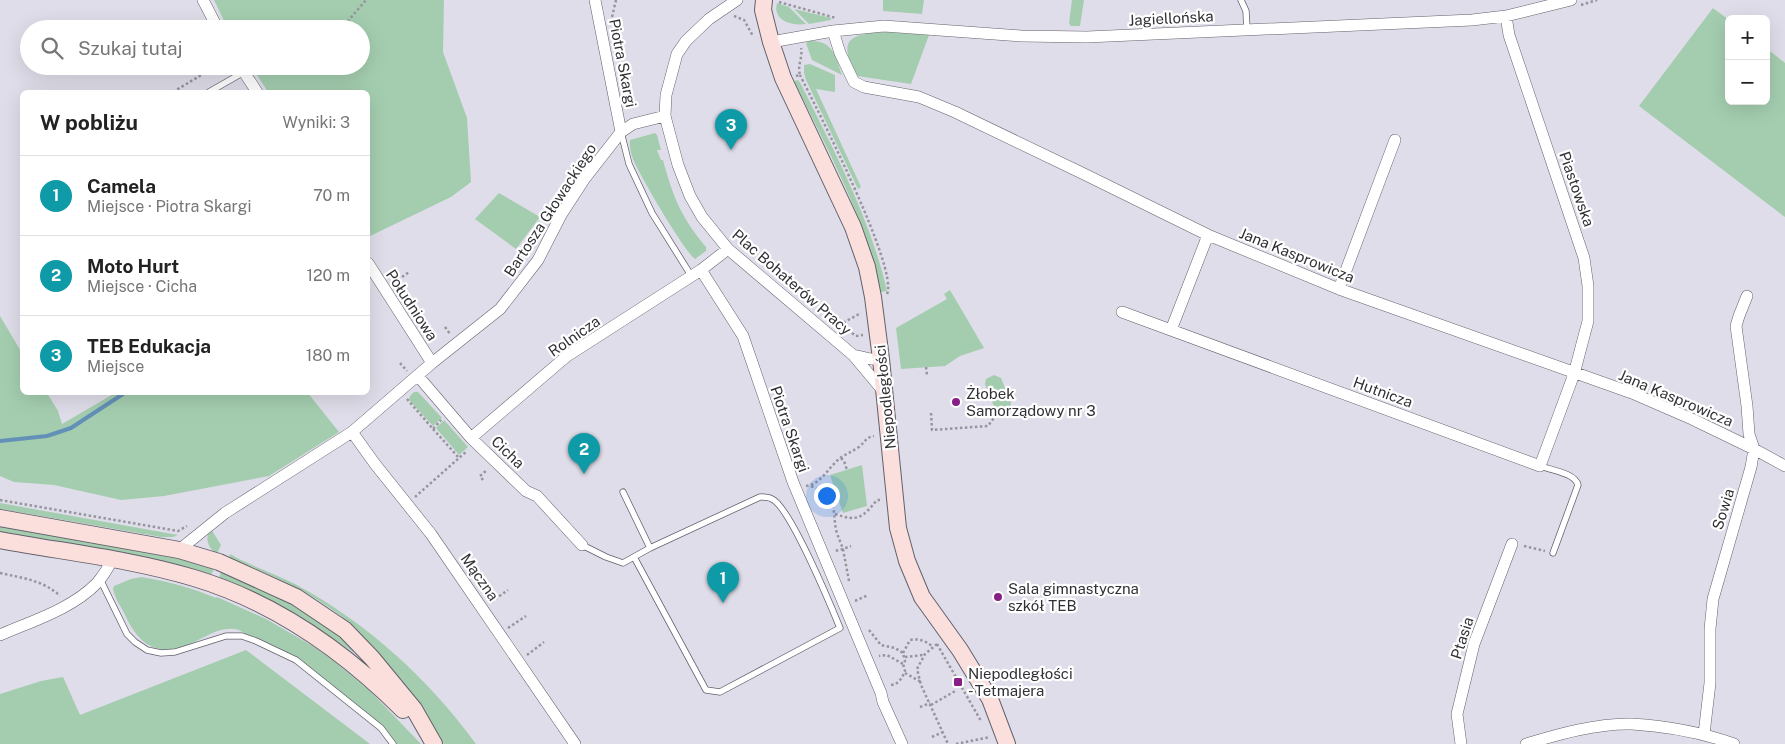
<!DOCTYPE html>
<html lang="pl">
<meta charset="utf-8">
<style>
:root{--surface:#fff;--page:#f2f2f2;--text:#222;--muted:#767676;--line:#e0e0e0;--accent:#871f86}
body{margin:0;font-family:"Public Sans",sans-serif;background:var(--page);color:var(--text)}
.controls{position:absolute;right:15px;top:15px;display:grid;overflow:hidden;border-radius:8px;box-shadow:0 5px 20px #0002}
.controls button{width:45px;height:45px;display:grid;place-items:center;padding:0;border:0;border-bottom:1px solid var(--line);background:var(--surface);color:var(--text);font:25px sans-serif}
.you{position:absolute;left:826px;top:495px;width:18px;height:18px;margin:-12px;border:4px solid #fff;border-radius:50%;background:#1a73e8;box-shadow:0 0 0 8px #1a73e833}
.badge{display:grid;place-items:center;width:32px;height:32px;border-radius:50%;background:var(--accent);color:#fff;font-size:16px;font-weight:700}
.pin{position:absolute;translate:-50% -41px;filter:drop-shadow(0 1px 2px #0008)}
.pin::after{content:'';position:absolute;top:26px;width:18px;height:15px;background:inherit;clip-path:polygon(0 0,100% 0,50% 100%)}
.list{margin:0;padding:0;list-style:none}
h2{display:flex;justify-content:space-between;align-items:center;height:65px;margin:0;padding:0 20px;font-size:21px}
h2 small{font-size:16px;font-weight:400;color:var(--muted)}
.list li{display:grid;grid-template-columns:32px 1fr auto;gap:15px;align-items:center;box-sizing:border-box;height:80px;padding:0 20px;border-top:1px solid var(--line)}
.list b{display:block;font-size:19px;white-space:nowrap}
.list p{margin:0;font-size:16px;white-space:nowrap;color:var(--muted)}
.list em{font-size:16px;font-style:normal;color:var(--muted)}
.icon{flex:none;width:28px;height:28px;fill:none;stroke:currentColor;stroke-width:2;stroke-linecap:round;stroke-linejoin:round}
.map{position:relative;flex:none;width:1785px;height:744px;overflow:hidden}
.search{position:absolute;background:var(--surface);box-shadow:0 5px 20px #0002;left:20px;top:20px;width:350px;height:55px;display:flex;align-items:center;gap:12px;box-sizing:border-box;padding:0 18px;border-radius:28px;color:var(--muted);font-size:19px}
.panel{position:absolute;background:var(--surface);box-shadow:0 5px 20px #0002;left:20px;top:90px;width:350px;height:305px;border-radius:8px}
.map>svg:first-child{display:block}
.green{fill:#a4cdaf}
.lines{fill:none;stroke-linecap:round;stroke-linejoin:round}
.stream{stroke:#6390b7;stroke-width:4}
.lane-casing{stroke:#63616c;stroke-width:7}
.street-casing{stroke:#63616c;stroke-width:12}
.secondary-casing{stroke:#63616c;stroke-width:18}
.path{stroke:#96959e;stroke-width:2.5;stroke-dasharray:2.5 2.5;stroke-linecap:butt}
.lane{stroke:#fff;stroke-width:5.5}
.street{stroke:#fff;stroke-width:11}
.secondary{stroke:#fadfdd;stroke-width:16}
.poi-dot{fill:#871f86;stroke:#fff;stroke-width:2}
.labels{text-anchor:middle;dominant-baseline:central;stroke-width:4.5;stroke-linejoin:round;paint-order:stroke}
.street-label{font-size:15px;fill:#313035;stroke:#fff}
.poi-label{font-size:15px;fill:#313035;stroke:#fff;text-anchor:start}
</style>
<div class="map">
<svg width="1785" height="744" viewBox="0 0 1785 744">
<rect width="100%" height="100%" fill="#dfdde9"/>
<path class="green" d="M214 0H444L443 52 467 118 471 182 451 197 368 237V92H268L251 66H361V29H228Z
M883 0H924L922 14 883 11Z
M1072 0H1084L1080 26H1071L1069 23Z
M777 3 789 7 806 24C793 26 772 21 777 3Z
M1713 8 1729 20V101H1766V48L1785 63V217L1639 106Z
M794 9 831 18V20L809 24Z
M886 32 929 35 911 84 857 76C836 38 851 34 886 32Z
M810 41C833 40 836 57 842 75L812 60 806 43Z
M810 64 835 75V92L816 89 861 187 858 189 806 80 804 73V65Z
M798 80 801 84C834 151 870 217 887 291L881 292C865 217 827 149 794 81Z
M655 133 657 135 661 150H657L661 160H663C673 197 681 217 706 247V251L695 259C684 251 639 174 633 159 631 153 629 146 630 140Z
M499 193 540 217 516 249 475 219Z
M950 290 984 348 960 356 945 366 901 369 896 328 947 299 944 294Z
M0 316 22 353V392L47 393 58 411 62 424 115 393 307 392 339 432 269 476 164 496 121 500 54 485 14 482 0 476Z
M994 375 1001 378 1011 403 1010 408 1002 412H998L995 409 985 384 986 379Z
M414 392H418L442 418 433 426 409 400 410 396Z
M444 420 468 447 459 455 436 428Z
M862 465 867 506 843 513 830 475Z
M0 503 178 535 173 537H161L18 512 0 509Z
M0 525 169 555 214 569 211 575C143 552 70 547 0 532Z
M211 529 221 545 217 554C208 548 204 538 211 529Z
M230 554C250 566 274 573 295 584 367 623 428 678 476 744H444L351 624C316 594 271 574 229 558Z
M221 572C268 592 318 612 354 650L353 652 307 621 280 605 219 578Z
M141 577C167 581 192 588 216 598L217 597 266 619 311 645 330 658 369 690 421 744H396L388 733 314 672 239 630C221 625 208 636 192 643 161 658 140 647 126 617 122 608 115 599 113 589L114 586 131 579Z
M246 650 370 744H0V694L41 681 63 677 80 715Z"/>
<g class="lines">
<path class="stream" d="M0 441 47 436 71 428 126 392"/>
<defs>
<path id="lane" d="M1241 0 1246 11 1247 30
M209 92 244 72
M621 132 629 164 652 213 692 277
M1540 466C1551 470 1575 473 1578 485L1553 553
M623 492 650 548 760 497C764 497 769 497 772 499 790 507 831 606 840 628L720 692 706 690 634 557
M582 545 606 557 623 563 650 548
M100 579 127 634 135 642 147 650 161 653 175 652 226 636H242L256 641 296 660 381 728 393 744"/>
<path id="street" d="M203 0 218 29
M595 0 621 132
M737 0 709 19 686 41 677 54 666 95 665 116 678 165 690 196 702 217 728 249 853 355 871 359H881
M833 31 840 53 854 82 864 87 919 97 955 112 1084 174 1208 235 1339 289 1632 393 1692 419 1754 449 1785 466
M771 42 833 31 884 26 1021 36 1087 37 1472 20 1506 16 1571 0
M240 66 257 92
M728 249 701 270 743 336 793 482 881 693 883 702 902 744
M368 263 432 363
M1339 289 1395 140
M1122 312 1540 466 1574 374 1588 321V286L1584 258 1509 35 1506 16
M1171 330 1208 235
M853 355 884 392
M418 376 471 438 526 491 537 496 582 545
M352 432 375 464 431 534 575 744
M471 438 567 356 701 270
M179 550 225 513 352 432 432 363 500 309 538 260 561 215 585 178 621 132 633 124 665 116
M0 635C32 621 72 609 97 583 103 576 108 568 112 560
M1704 734 1710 683V629L1713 599 1751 467 1754 449 1749 434 1747 406 1736 326 1739 316 1747 296
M1461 744 1457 714 1474 644 1512 544
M1526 744C1559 734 1598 723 1632 724 1665 726 1703 733 1734 744"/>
<path id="secondary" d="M764 0 763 10 771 42 783 78 853 227 867 267 873 297 881 359 898 528 907 561 922 597 960 650 990 699 1007 744
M0 518 179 550 219 562 296 597 345 630 372 658 414 709 434 744
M0 540C64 552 131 559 194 578 274 602 344 651 403 710"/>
</defs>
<use href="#lane" class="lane-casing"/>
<use href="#street" class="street-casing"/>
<use href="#secondary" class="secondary-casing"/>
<path class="path" d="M779 2 836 18
M1581 5 1597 0
M734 16 744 20 753 36
M612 17 616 0
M341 29 366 0
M800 75C816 107 899 269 887 294
M796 76 800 75C797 65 803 58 801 48
M173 92 213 68 214 66
M394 283 409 272
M840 324 856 336 863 335
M839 325 861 313
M445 327 450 334
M400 363 407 371
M926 367 927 375
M407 399 433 429 441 420
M931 413 932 430 988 426 998 412
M433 429 459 458 467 451
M841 458 844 461 847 470
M483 480 480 476 487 470
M806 486C821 484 828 468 839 459 845 454 852 452 859 447 865 442 866 437 874 436
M811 486C838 499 832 506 836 530 838 537 841 543 843 549L835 551
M415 497 459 458
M0 500 178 531 187 526
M835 514C858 522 862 518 877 500H880
M1524 546 1545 551
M0 573C22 578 43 580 60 596
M849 581 843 549 851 546
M855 601 868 595
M491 602 508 590
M508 628 526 616
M869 630 881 645 895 648 903 653 905 661 903 664 887 655 879 656
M937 644 981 721
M937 644 925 654 917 669 921 685 948 744
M903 653 910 640C919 638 926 641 933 647
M527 655 544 642
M905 657 923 655
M905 673 921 682
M891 685C899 684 902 678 905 671L903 664
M931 705 957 690
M920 707 930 703
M932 737 943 732
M956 744 990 737"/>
<use href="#lane" class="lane"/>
<use href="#street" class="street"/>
<use href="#secondary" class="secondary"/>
</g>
<g class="poi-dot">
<circle cx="956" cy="402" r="5"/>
<circle cx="998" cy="597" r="5"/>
<rect x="953" y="677" width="10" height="10" rx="2.5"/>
</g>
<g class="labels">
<g class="street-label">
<text transform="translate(1171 18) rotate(-3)">Jagiellońska</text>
<text transform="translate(623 63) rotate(79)">Piotra Skargi</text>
<text transform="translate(1577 189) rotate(71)">Piastowska</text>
<text transform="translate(550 210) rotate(-57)">Bartosza Głowackiego</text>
<text transform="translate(1297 255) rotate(22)">Jana Kasprowicza</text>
<text transform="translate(792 282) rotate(41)">Plac Bohaterów Pracy</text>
<text transform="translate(412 305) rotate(57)">Południowa</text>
<text transform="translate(574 336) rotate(-35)">Rolnicza</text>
<text transform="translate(1383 392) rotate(20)">Hutnicza</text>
<text transform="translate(885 397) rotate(-96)">Niepodległości</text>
<text transform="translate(1676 398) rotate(23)">Jana Kasprowicza</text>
<text transform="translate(790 429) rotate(71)">Piotra Skargi</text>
<text transform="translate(508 452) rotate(44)">Cicha</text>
<text transform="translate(1723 509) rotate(-73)">Sowia</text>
<text transform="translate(480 577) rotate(55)">Mączna</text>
<text transform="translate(1462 638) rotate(-72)">Ptasia</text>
</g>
<g class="poi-label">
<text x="966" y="393">Żłobek<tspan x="966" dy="17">Samorządowy nr 3</tspan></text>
<text x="1008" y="588">Sala gimnastyczna<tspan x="1008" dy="17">szkół TEB</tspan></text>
<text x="968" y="673">Niepodległości<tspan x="968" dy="17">- Tetmajera</tspan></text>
</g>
</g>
</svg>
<div class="controls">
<button>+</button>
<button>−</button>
</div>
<div class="you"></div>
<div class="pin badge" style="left:723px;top:603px;background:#0f9aa8">1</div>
<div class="pin badge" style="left:584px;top:474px;background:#0f9aa8">2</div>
<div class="pin badge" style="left:731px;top:150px;background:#0f9aa8">3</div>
<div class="search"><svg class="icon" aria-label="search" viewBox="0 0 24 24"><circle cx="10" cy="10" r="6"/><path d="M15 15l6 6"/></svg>Szukaj tutaj</div>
<section class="panel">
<h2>W pobliżu<small>Wyniki: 3</small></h2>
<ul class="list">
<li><span class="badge" style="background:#0f9aa8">1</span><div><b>Camela</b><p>Miejsce · Piotra Skargi</p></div><em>70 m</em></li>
<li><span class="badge" style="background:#0f9aa8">2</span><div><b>Moto Hurt</b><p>Miejsce · Cicha</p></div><em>120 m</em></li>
<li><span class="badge" style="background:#0f9aa8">3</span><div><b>TEB Edukacja</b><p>Miejsce</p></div><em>180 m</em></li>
</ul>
</section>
</div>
